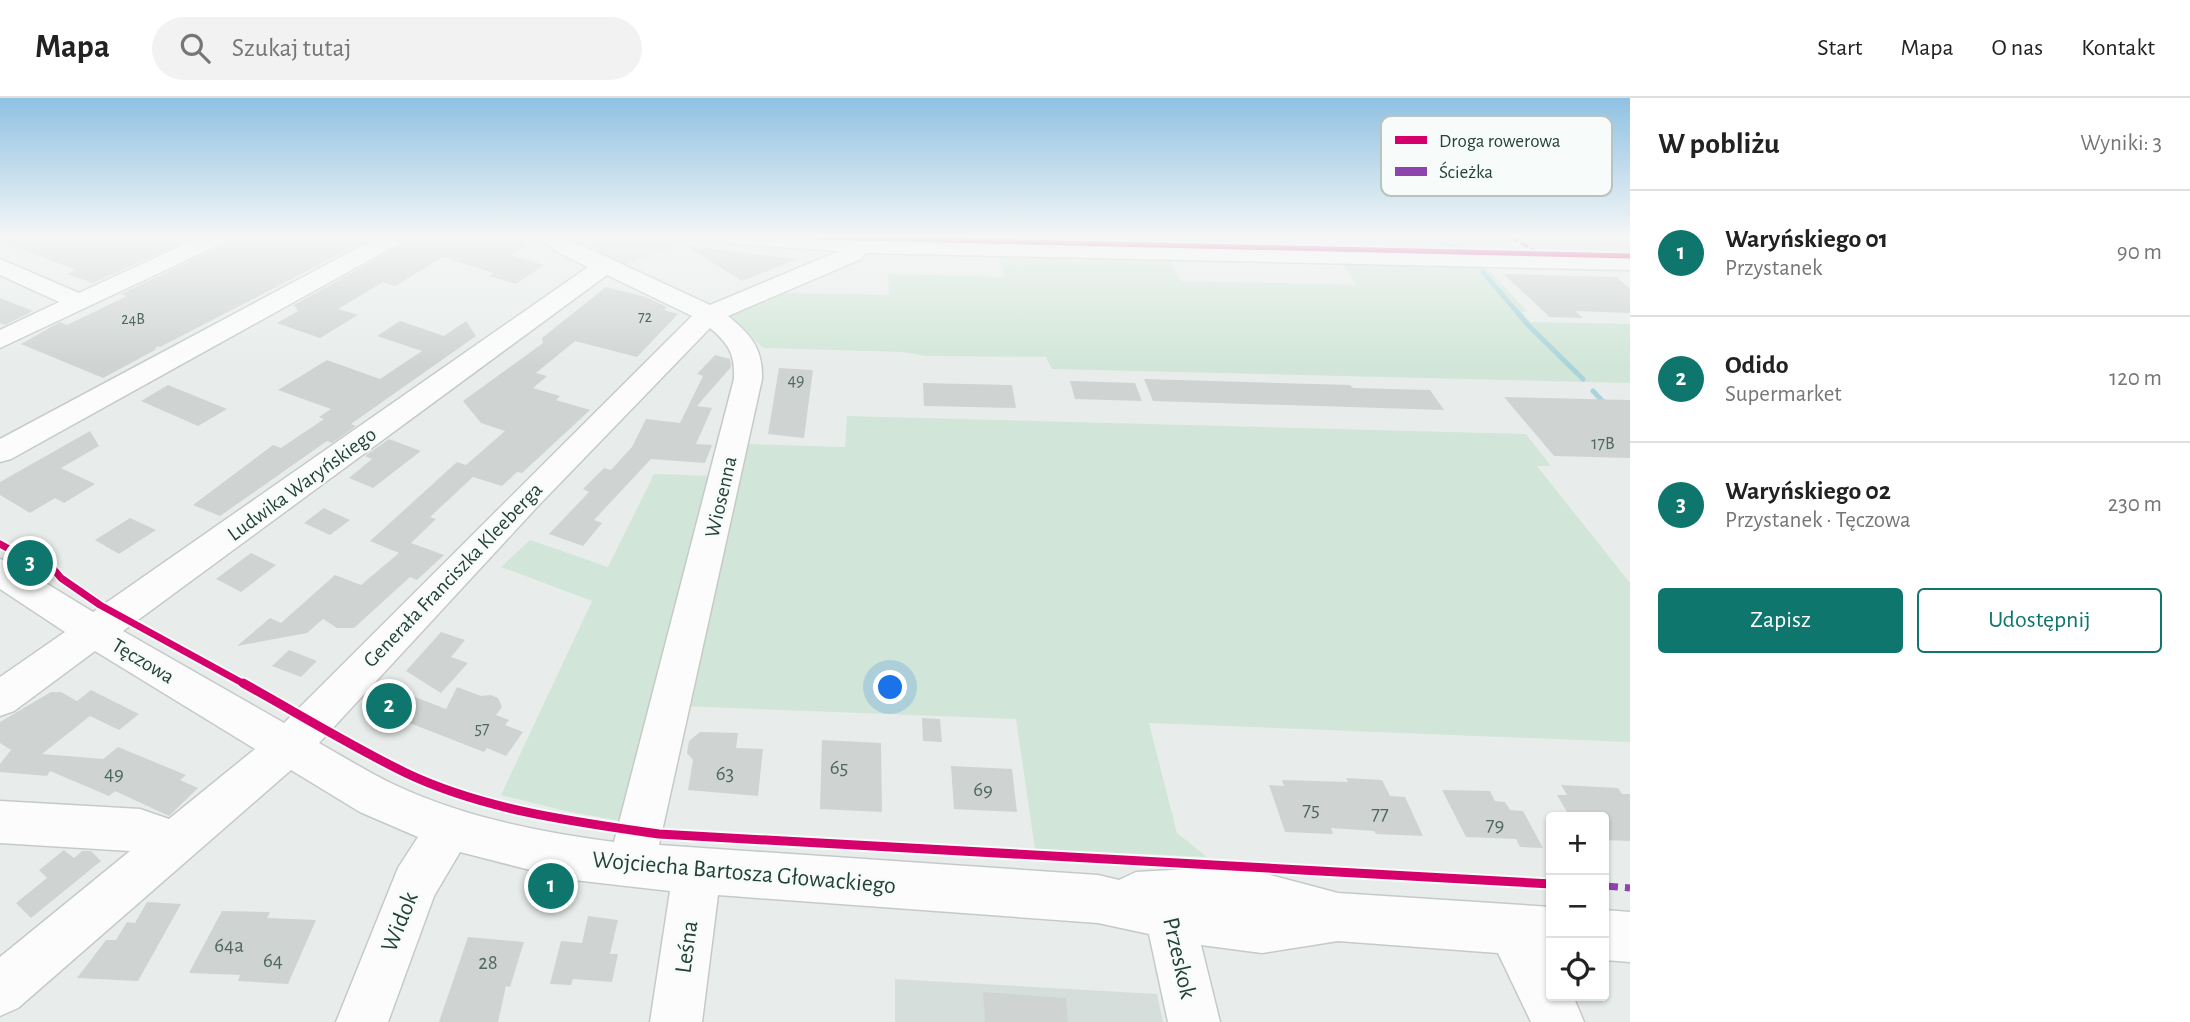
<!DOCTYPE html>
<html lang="pl">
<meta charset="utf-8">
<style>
:root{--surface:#fff;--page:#f2f2f2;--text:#222;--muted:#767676;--line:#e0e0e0;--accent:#0f766e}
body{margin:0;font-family:"Alegreya Sans",sans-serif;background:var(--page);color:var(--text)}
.controls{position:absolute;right:21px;bottom:21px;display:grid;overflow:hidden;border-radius:7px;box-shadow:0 2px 5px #0004}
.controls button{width:63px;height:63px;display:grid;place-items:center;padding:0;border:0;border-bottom:2px solid var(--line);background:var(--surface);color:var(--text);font:35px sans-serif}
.you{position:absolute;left:891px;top:590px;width:24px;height:24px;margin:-18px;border:5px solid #fff;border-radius:50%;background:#1a73e8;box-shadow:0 0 0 10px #1a73e833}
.badge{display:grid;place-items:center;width:46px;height:46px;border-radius:50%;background:var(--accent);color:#fff;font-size:23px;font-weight:700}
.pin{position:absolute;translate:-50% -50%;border:4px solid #fff;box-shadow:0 2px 7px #0006}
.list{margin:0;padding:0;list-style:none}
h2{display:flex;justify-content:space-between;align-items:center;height:91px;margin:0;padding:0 28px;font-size:30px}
h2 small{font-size:23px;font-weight:400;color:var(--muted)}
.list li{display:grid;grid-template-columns:46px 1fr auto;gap:21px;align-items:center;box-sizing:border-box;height:126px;padding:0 28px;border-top:2px solid var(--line)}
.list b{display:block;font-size:26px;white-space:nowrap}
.list p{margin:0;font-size:23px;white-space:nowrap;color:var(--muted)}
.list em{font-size:23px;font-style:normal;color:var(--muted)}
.actions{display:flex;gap:14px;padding:21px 28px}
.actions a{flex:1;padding:16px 0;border:2px solid var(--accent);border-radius:7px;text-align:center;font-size:24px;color:var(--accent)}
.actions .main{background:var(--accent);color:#fff}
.icon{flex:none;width:38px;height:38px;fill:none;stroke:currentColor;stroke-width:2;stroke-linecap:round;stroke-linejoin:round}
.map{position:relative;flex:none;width:1630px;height:924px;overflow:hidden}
header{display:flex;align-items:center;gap:42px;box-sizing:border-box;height:98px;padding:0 35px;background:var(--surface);border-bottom:2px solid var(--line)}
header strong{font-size:33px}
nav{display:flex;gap:38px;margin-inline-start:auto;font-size:24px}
.search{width:490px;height:63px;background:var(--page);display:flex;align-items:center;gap:18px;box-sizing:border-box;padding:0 24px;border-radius:38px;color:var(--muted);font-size:26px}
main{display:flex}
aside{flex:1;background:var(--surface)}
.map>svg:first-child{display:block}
.built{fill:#d6dedb}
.green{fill:#d1e6d8}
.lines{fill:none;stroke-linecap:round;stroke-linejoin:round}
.stream{stroke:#a9d4db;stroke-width:5}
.building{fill:#cfd4d2}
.minor-casing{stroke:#c5cac8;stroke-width:3}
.minor{fill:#fcfcfc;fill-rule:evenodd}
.quiet-far1{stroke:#8e44ad;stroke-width:3.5;stroke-dasharray:8 3.5;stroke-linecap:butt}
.quiet{stroke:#8e44ad;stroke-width:7;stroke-dasharray:14 7;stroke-linecap:butt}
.cycleway-far2-casing{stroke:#f7fbf9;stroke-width:9}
.cycleway-far1-casing{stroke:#f7fbf9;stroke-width:11}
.cycleway-casing{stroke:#f7fbf9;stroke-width:13}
.cycleway-far2{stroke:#d6006c;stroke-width:5}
.cycleway-far1{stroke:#d6006c;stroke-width:7}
.cycleway{stroke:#d6006c;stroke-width:9}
.labels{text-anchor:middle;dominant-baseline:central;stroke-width:5;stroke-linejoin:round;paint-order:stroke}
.far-number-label{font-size:16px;fill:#506761}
.number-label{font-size:18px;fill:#506761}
.street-label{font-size:21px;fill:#24423a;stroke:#f7fbf9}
.near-number-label{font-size:21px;fill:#506761}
.near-street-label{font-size:24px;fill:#24423a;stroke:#f7fbf9}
.key{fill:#f7fbf9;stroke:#b8c4c0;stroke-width:2}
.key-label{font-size:19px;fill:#24423a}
</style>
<header>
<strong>Mapa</strong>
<div class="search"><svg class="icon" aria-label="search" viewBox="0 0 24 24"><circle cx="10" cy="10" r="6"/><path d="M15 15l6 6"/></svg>Szukaj tutaj</div>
<nav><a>Start</a><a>Mapa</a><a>O nas</a><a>Kontakt</a></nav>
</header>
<main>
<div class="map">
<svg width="1630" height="924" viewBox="0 0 1630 924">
<rect width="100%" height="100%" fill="#e8edeb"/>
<path class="built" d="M610 139H693L697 140 621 168 576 150Z
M1518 139H1630V156L1547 154 1528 148Z
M895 881 1157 896 1163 924H895Z"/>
<path class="green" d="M1230 139H1490L1497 153 1236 147Z
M999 158 1170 162 1180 183 1357 187 1345 170 1333 165 1486 169 1527 213 1522 214 1531 224 1630 226V285L1052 271 1046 259 925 258 903 254 764 250 724 218 770 195 889 197 888 176 1004 179Z
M847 318 1526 336 1551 368H1537L1630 485V644L1149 625 1177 735 1207 759 1035 751 1016 621 679 608 744 346 845 349Z
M654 376 713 378 626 724 566 713 501 697 592 503 501 469 530 442 608 469Z"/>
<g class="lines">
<path class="stream" d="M1415 139 1459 148
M1483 174 1528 227 1583 281
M1593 293 1607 308"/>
</g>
<path class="building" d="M0 139H195L93 185 67 176 76 172 0 143Z
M231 139H373L160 249 157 248 155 252 103 280 21 246 60 224 67 227 127 198 121 196 226 146Z
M408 139H501L528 146 511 157 544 167 516 186 489 178 494 175 443 159 395 188 383 184 338 211 358 217 320 240 277 225 298 213 294 207 403 146Z
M686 148 798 161 742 183Z
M1503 176 1617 179 1630 191V215L1575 213 1583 220 1550 219Z
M606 189 646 199 667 209 664 212 678 216 637 259 575 243 536 275 547 278 533 290 560 298 556 302 590 312 522 375 517 374 502 388 473 379 430 419 436 421 411 445 444 457 417 482 410 479 354 530H337L323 521 307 535 237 548 270 520 281 525 335 477 361 487 399 455 370 443 457 364 466 367 505 333 481 325 463 303 543 245 542 240Z
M0 200 33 213 5 227 0 225Z
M400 223 444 238 466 223 476 238 351 326 356 328 332 345 327 343 220 418 193 407 273 347 281 350 324 321 319 319 331 311 278 292 327 262 380 281 422 253 377 238Z
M715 257 730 261 731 269 697 308 712 310 696 346 712 347 705 365 651 361 594 422 602 425 583 448 549 436 589 394 583 391 604 370 611 372 632 349 646 321 680 325 703 278 697 276Z
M779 270 813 272 804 340 768 336Z
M1144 281 1350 287 1353 290 1430 292 1444 312 1153 303Z
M1070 283 1135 285 1142 303 1075 301Z
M923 285 1012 287 1016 310 924 308Z
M168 287 227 311 198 328 141 303Z
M1504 299 1630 302V360L1554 358Z
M90 333 99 348 61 370 95 386 64 405 55 400 30 415 0 397V384Z
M389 341 421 353 373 390 349 380 372 361 365 358Z
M324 410 332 414 350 422 330 437 304 425Z
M130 420 156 432 119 456 95 442Z
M251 455 276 467 241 494 216 481Z
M441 534 465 542 451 559 468 565 441 595 406 573Z
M289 552 317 563 301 579 272 568Z
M389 589 446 611 457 589 481 598 491 597 498 600 502 609 496 617 509 622 505 627 523 634 506 658 487 650 484 654 371 610Z
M91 592 139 616 119 632 90 618 42 656 103 661 118 649 186 677 180 682 198 690 169 718 115 693 109 698 50 673 47 678 0 674V666L11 652 0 645V624L51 594H61L77 603Z
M922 620 940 621 942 644 923 643Z
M700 634 738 635 736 650 763 651 758 698 688 692 693 662 687 655 689 643Z
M822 642 881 645 882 714 820 711Z
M951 668 1012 671 1017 714 954 711Z
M1346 680 1382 682 1390 698 1405 699 1423 738 1376 736 1374 733 1331 730 1333 736 1285 734 1269 687 1284 688 1282 682 1348 684Z
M1561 687 1618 690 1622 696H1630V743L1604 742V719H1570L1557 697H1567Z
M1442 692 1490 693 1495 703 1505 704 1510 712 1523 713 1543 750 1520 749 1516 741 1466 739Z
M64 752 74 760 82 753H91L101 763 31 820 16 805 47 780 39 772Z
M147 804 181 806 138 883 77 880 106 842H116L127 824 135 825Z
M222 813 270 814 267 820 316 822 288 886 238 883 240 877 189 875Z
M588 818 618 822 610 856H618L612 884 573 881 571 887 550 886 561 843 582 845Z
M468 839 524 844 510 889 506 888 498 924H439Z
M983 894 1066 900 1068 924H985Z"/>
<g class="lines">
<defs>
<path id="minor" d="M200 139H228L225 144 0 250V232L59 204 0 177V161L79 195Z
M378 139H405L402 144 11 361 0 364V341Z
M537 139H564L710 207 839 153 734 146 726 144 723 139 1630 158V172L866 155 861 161 728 218C751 237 763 250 762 281L659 747 1098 777 1119 782 1136 774 1207 770 1255 773 1338 795 1551 809V898H1573L1584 924H1531L1498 855 1338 843 1262 855 1201 847 1220 924H1168L1149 836 1098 825 718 797 702 924H650L670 793 565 781 460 754 434 798 388 924H336L398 770 418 739 360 714 291 672 18 910 0 918V859L130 753 0 745V703L140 711 169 721 255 651 95 553 14 613 0 618V579L65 534 0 491V461L13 465 93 514 588 169 561 156ZM607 177 692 218 284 625 123 533ZM710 230C729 246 735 256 734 281L614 744C539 734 463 719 395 687 369 675 344 659 319 645L537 409Z
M1604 812 1630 814V864L1604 862Z"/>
</defs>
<use href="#minor" class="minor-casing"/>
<use href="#minor" class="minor"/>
<path class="quiet-far1" d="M1511 139 1535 153"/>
<path class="quiet" d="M1604 788 1630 790"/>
<defs>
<path id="cycleway-far2" d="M816 139 1630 158"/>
<path id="cycleway-far1" d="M0 446 11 452 35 455 45 461 61 480 100 507 246 587"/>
<path id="cycleway" d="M243 585C297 615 351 648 406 675 484 712 575 724 659 736L1551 786"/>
</defs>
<use href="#cycleway-far2" class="cycleway-far2-casing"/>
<use href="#cycleway-far1" class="cycleway-far1-casing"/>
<use href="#cycleway" class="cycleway-casing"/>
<use href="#cycleway-far2" class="cycleway-far2"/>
<use href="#cycleway-far1" class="cycleway-far1"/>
<use href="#cycleway" class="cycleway"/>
</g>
<linearGradient id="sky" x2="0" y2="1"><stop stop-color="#8fc1e3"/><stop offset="0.52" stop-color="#f5f7f6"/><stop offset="1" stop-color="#f5f7f6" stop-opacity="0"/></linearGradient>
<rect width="1630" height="268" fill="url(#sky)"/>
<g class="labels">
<g class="far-number-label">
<text x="645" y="219">72</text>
<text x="133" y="221">24B</text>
</g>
<g class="number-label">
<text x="796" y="283">49</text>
<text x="1603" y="346">17B</text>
<text x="482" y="631">57</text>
</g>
<g class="street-label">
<text transform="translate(302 386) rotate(-36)">Ludwika Waryńskiego</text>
<text transform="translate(721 399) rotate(-77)">Wiosenna</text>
<text transform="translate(453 477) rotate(-46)">Generała Franciszka Kleeberga</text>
<text transform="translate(143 563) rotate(31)">Tęczowa</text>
</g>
<g class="near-number-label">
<text x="839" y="669">65</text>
<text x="114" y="675">49</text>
<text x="725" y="675">63</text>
<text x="983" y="691">69</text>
<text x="1311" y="711">75</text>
<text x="1380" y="715">77</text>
<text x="1495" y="726">79</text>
<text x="229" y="847">64a</text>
<text x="273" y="862">64</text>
<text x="488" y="864">28</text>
</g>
<g class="near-street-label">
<text transform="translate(744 775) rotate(5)">Wojciecha Bartosza Głowackiego</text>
<text transform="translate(400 824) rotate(-68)">Widok</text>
<text transform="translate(687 849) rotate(-82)">Leśna</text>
<text transform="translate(1179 860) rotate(77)">Przeskok</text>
</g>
</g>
<rect x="1381" y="18" width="231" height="80" rx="10" class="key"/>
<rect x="1395" y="38" width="32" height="8" fill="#d6006c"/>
<rect x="1395" y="69" width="32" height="9" fill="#8e44ad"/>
<g class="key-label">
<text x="1439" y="49">Droga rowerowa</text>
<text x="1439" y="80">Ścieżka</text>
</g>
</svg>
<div class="controls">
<button>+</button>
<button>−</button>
<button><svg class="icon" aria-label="locate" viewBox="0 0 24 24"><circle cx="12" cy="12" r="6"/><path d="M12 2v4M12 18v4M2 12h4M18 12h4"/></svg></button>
</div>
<div class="you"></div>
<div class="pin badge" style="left:551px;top:788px">1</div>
<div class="pin badge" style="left:389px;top:608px">2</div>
<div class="pin badge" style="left:30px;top:465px">3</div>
</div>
<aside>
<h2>W pobliżu<small>Wyniki: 3</small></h2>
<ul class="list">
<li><span class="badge">1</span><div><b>Waryńskiego 01</b><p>Przystanek</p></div><em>90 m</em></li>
<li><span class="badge">2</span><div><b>Odido</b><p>Supermarket</p></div><em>120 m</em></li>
<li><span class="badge">3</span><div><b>Waryńskiego 02</b><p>Przystanek · Tęczowa</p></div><em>230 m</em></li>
</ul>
<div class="actions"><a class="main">Zapisz</a><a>Udostępnij</a></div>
</aside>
</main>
